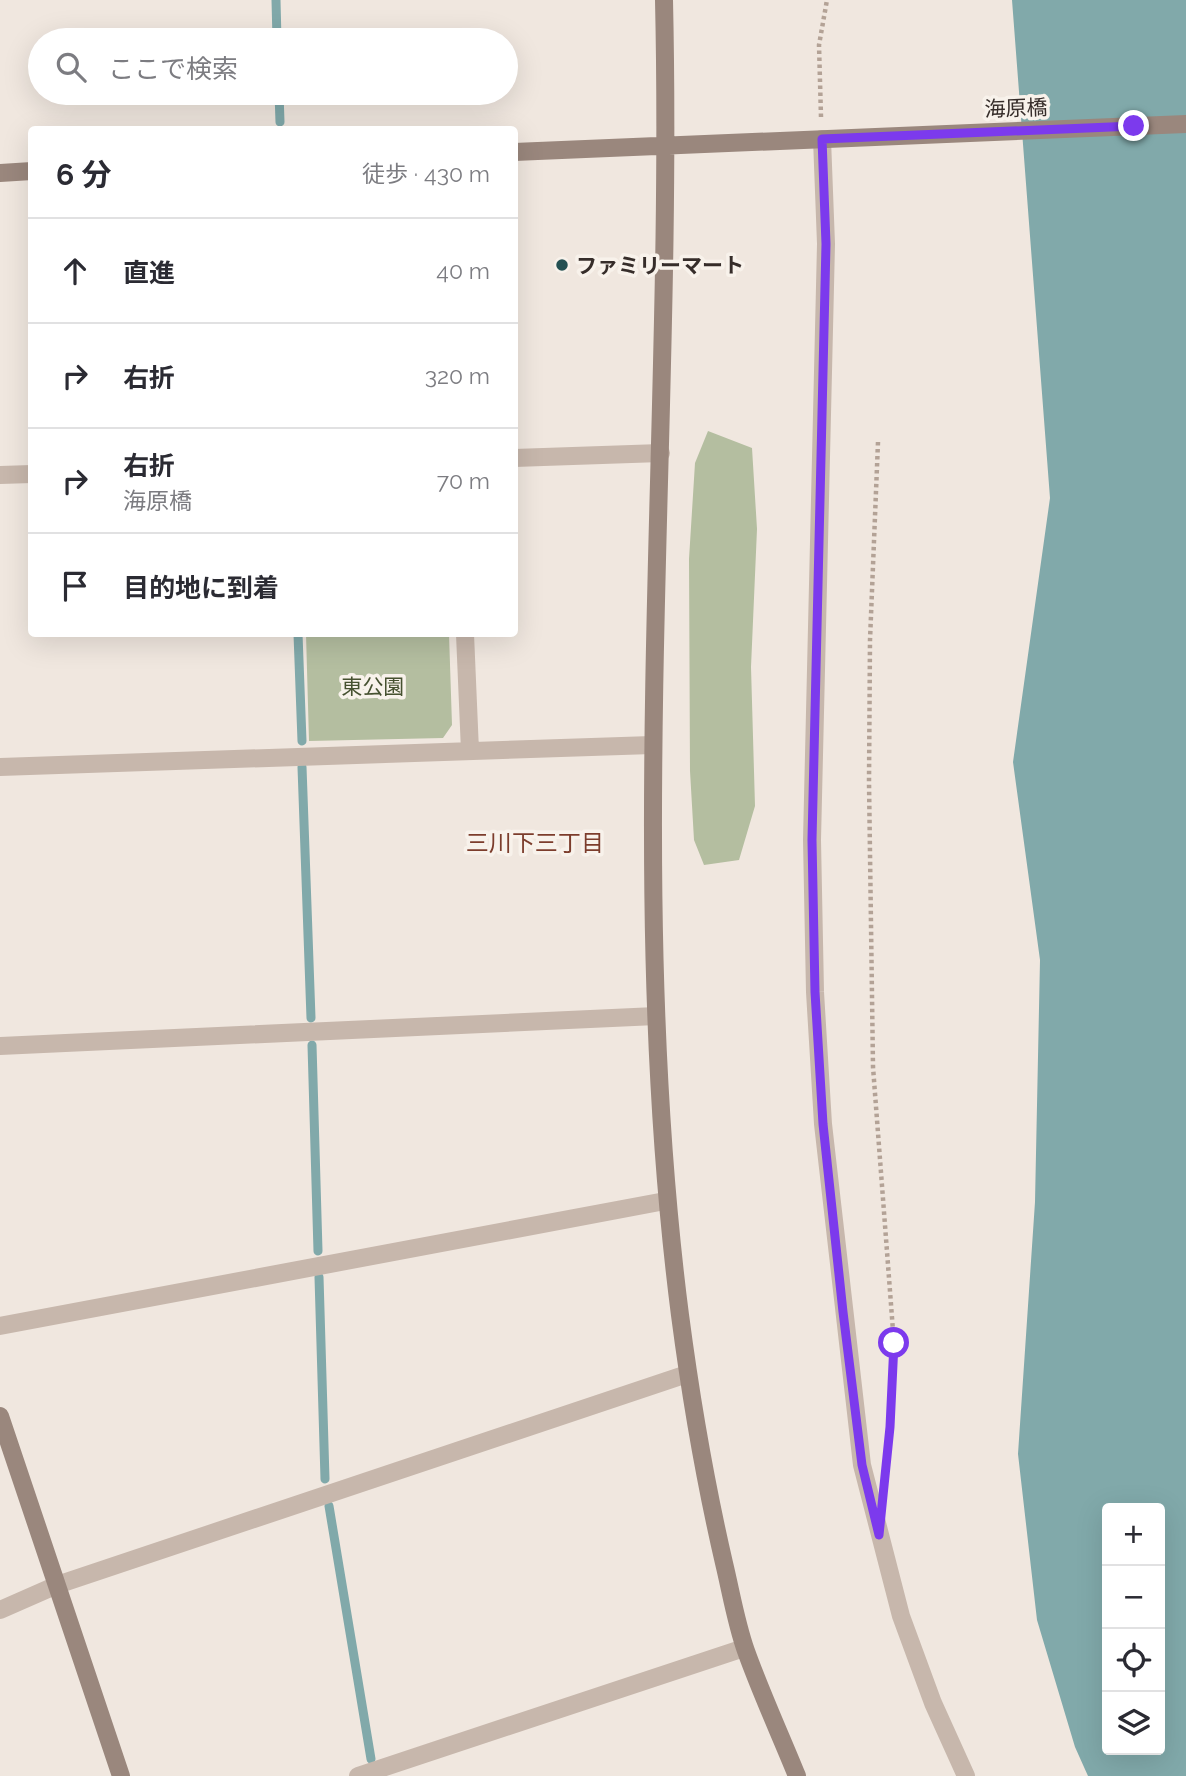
<!DOCTYPE html>
<html lang="ja">
<meta charset="utf-8">
<style>
:root{--surface:#fff;--page:#f7f7f7;--text:#2b2b33;--muted:#7c7c81;--line:#e1e1e2}
body{margin:0;font-family:Raleway,"Noto Sans JP",sans-serif;background:var(--page);color:var(--text)}
.controls{position:absolute;right:21px;bottom:21px;display:grid;overflow:hidden;border-radius:7px;box-shadow:0 7px 28px #0002}
.controls button{width:63px;height:63px;display:grid;place-items:center;padding:0;border:0;border-bottom:2px solid var(--line);background:var(--surface);color:var(--text);font:35px sans-serif}
.stop{position:absolute;width:21px;height:21px;margin:-16px;border:5px solid #7c3aed;border-radius:50%;background:#fff}
.stop.end{background:#7c3aed;border-color:#fff;box-shadow:0 2px 7px #0008}
.list{margin:0;padding:0;list-style:none}
h2{display:flex;justify-content:space-between;align-items:center;height:91px;margin:0;padding:0 28px;font-size:30px}
h2 small{font-size:23px;font-weight:400;color:var(--muted)}
.list li{display:grid;grid-template-columns:46px 1fr auto;gap:21px;align-items:center;box-sizing:border-box;height:105px;padding:0 28px;border-top:2px solid var(--line)}
.list b{display:block;font-size:26px;white-space:nowrap}
.list p{margin:0;font-size:23px;white-space:nowrap;color:var(--muted)}
.list em{font-size:23px;font-style:normal;color:var(--muted)}
.icon{flex:none;width:38px;height:38px;fill:none;stroke:currentColor;stroke-width:2;stroke-linecap:round;stroke-linejoin:round}
.map{position:relative;flex:none;width:1186px;height:1776px;overflow:hidden}
.search{position:absolute;background:var(--surface);box-shadow:0 7px 28px #0002;left:28px;top:28px;width:490px;height:77px;display:flex;align-items:center;gap:18px;box-sizing:border-box;padding:0 24px;border-radius:38px;color:var(--muted);font-size:26px}
.panel{position:absolute;background:var(--surface);box-shadow:0 7px 28px #0002;left:28px;top:126px;width:490px;height:511px;border-radius:7px}
.map>svg:first-child{display:block}
.green{fill:#b4bea0}
.water{fill:#81a9aa;fill-rule:evenodd}
.lines{fill:none;stroke-linecap:round;stroke-linejoin:round}
.stream{stroke:#81a9aa;stroke-width:9}
.path{stroke:#b3a296;stroke-width:4.5;stroke-dasharray:3.5 3.5;stroke-linecap:butt}
.street{stroke:#c7b7ac;stroke-width:18}
.secondary{stroke:#9a877d;stroke-width:18}
.route{stroke:#7c3aed;stroke-width:9}
.poi-dot{fill:#245153;stroke:#f8f2eb;stroke-width:2.5}
.labels{text-anchor:middle;dominant-baseline:central;stroke-width:7;stroke-linejoin:round;paint-order:stroke}
.street-label{font-size:21px;fill:#362d2a;stroke:#f8f2eb}
.poi-label{font-size:21px;font-weight:bold;fill:#362d2a;stroke:#f8f2eb;text-anchor:start}
.park-label{font-size:21px;fill:#465130;stroke:#f8f2eb}
.neighbourhood-label{font-size:23px;fill:#7c3d2c;stroke:#f8f2eb}
</style>
<div class="map">
<svg width="1186" height="1776" viewBox="0 0 1186 1776">
<rect width="100%" height="100%" fill="#f0e7df"/>
<path class="green" d="M708 431 752 448 757 529 751 667 755 806 739 860 704 865 694 840 690 771 689 559 695 463Z
M306 634H449L452 725 443 738 309 741Z"/>
<path class="water" d="M1012 0H1186V1776H1088L1075 1747 1037 1620 1018 1454 1035 1202 1040 960 1013 762 1050 498ZM1107 1508H1160V1750H1107Z"/>
<g class="lines">
<path class="stream" d="M276 0 277 40
M279 93 280 122
M298 634 302 741
M302 767 311 1018
M312 1045 318 1251
M319 1277 325 1479
M329 1506 371 1759"/>
<path class="path" d="M821 117 819 45 827 0
M878 442 870 640 869 782 873 1067 894 1344 887 1461"/>
<path class="street" d="M822 139 826 244 812 840 815 992 823 1124 862 1465 901 1616 933 1703 966 1776
M514 458 661 453
M0 475 32 474
M465 634 470 751
M0 767 652 745
M0 1046 656 1016
M0 1326 665 1201
M0 1610 57 1585 687 1374
M358 1776 744 1648"/>
<path class="secondary" d="M664 0C674 438 624 879 680 1315 691 1399 705 1481 724 1563 731 1592 736 1623 746 1651 761 1693 780 1734 797 1776
M514 152 1186 124
M0 173 32 171
M0 1416 121 1776"/>
</g>
<g class="lines">
<path class="route" d="M894 1343 890 1427 879 1535 862 1465 843 1312 823 1124 815 992 812 840 826 244 822 139 1134 126"/>
</g>
<circle class="poi-dot" cx="562" cy="265" r="7"/>
<g class="labels">
<g class="street-label">
<text transform="translate(1016 108) rotate(-2)">海原橋</text>
</g>
<g class="poi-label">
<text x="576" y="265">ファミリーマート</text>
</g>
<g class="park-label">
<text x="373" y="686">東公園</text>
</g>
<g class="neighbourhood-label">
<text x="535" y="842">三川下三丁目</text>
</g>
</g>
</svg>
<div class="controls">
<button>+</button>
<button>−</button>
<button><svg class="icon" aria-label="locate" viewBox="0 0 24 24"><circle cx="12" cy="12" r="6"/><path d="M12 2v4M12 18v4M2 12h4M18 12h4"/></svg></button>
<button><svg class="icon" aria-label="layers" viewBox="0 0 24 24"><path d="M12 4l9 5-9 5-9-5zM3 14l9 5 9-5"/></svg></button>
</div>
<div class="stop" style="left:894px;top:1343px"></div>
<div class="stop end" style="left:1134px;top:126px"></div>
<div class="search"><svg class="icon" aria-label="search" viewBox="0 0 24 24"><circle cx="10" cy="10" r="6"/><path d="M15 15l6 6"/></svg>ここで検索</div>
<section class="panel">
<h2>6 分<small>徒歩 · 430 m</small></h2>
<ul class="list">
<li><svg class="icon" aria-label="ahead" viewBox="0 0 24 24"><path d="M12 20V5M6 11l6-6 6 6"/></svg><div><b>直進</b></div><em>40 m</em></li>
<li><svg class="icon" aria-label="right" viewBox="0 0 24 24"><path d="M7 20v-9h11M14 6l5 5-5 5"/></svg><div><b>右折</b></div><em>320 m</em></li>
<li><svg class="icon" aria-label="right" viewBox="0 0 24 24"><path d="M7 20v-9h11M14 6l5 5-5 5"/></svg><div><b>右折</b><p>海原橋</p></div><em>70 m</em></li>
<li><svg class="icon" aria-label="arrive" viewBox="0 0 24 24"><path d="M6 21V4h12l-3 4 3 4H6"/></svg><div><b>目的地に到着</b></div></li>
</ul>
</section>
</div>
